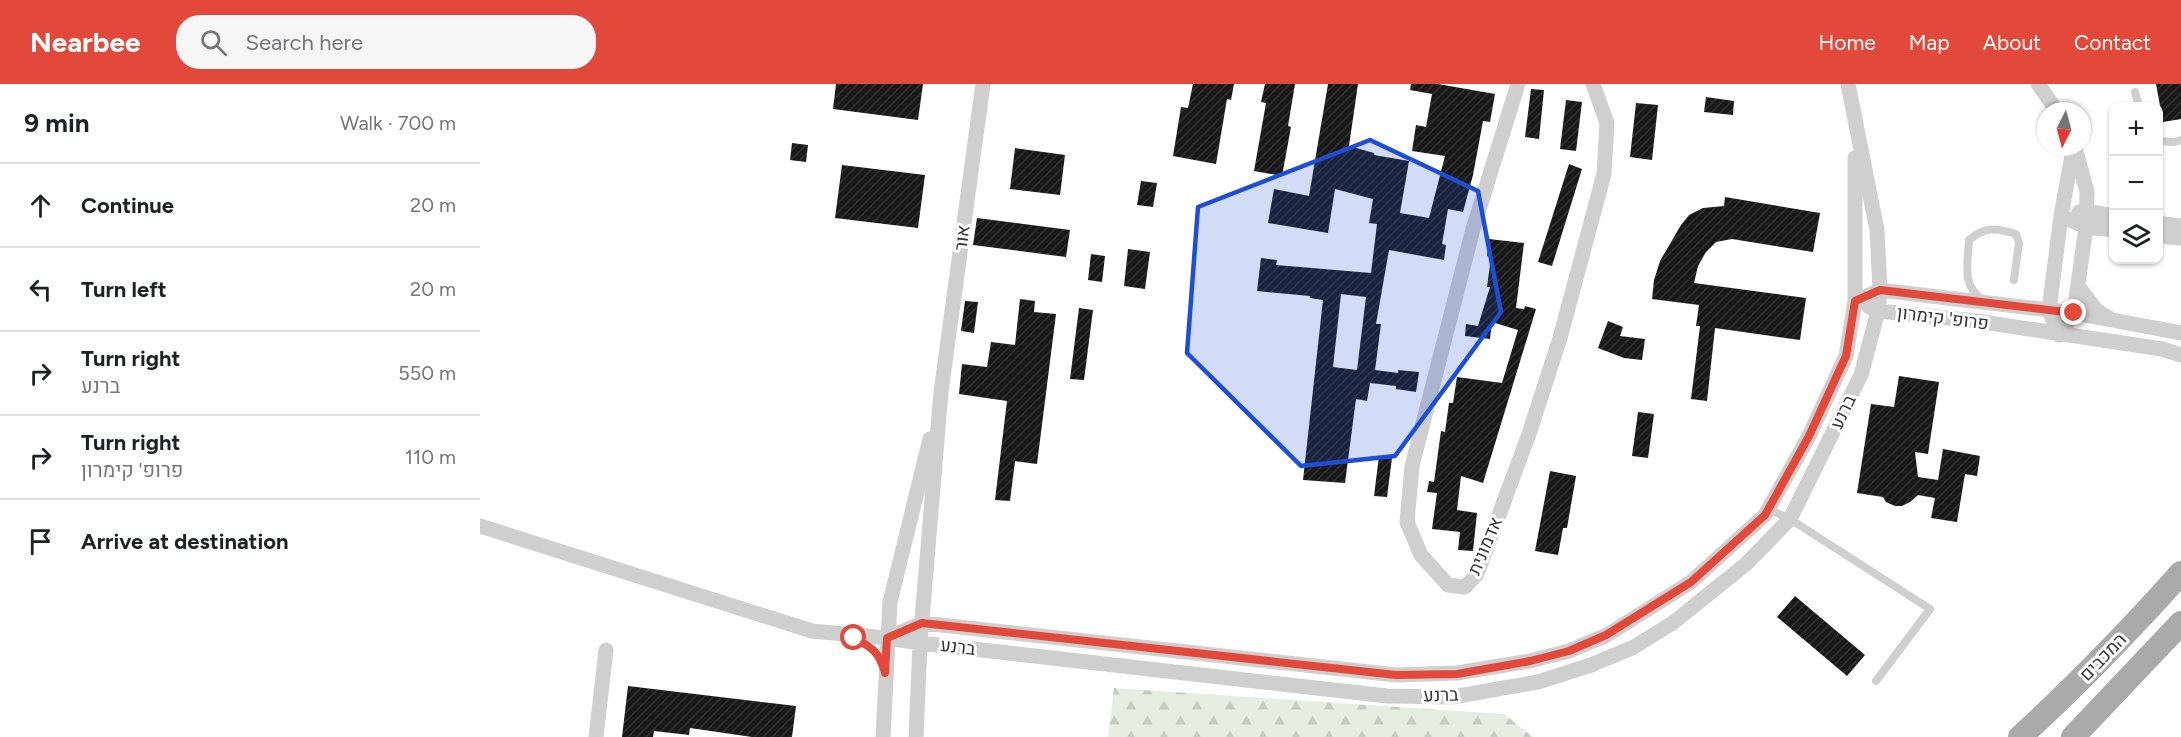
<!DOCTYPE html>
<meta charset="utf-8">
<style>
:root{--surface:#fff;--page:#f6f6f6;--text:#202124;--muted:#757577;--line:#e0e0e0;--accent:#e2493a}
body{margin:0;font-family:Figtree,Heebo,sans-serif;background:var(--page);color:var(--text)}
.controls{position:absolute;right:18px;top:18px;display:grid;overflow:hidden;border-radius:12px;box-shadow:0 2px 4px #0004}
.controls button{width:54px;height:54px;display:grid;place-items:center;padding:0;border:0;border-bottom:2px solid var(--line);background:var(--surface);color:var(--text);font:30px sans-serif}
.compass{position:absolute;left:1557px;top:18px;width:54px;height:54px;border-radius:50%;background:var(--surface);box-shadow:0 2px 4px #0004;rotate:186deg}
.stop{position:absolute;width:18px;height:18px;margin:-14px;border:4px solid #e2493a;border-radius:50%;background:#fff}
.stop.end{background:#e2493a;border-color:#fff;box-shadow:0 2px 6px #0008}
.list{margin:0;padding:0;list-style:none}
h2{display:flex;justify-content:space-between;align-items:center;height:78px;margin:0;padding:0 24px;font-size:26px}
h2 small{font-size:20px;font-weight:400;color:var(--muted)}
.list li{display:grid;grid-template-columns:39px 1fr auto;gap:18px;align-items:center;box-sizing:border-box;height:84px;padding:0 24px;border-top:2px solid var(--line)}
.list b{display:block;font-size:22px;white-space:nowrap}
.list p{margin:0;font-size:20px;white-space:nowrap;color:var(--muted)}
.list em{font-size:20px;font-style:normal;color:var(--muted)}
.icon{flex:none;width:33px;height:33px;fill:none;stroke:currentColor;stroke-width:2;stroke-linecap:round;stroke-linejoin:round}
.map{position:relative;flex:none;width:1701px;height:653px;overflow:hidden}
header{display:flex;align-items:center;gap:36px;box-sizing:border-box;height:84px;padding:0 30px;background:var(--accent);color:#fff}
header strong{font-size:28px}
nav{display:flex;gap:33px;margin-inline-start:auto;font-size:21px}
.search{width:420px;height:54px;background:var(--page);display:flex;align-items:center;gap:15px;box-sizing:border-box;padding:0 21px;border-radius:24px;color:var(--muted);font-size:22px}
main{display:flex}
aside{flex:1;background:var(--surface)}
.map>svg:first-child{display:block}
.forest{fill:url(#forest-firs)}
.building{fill:url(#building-hatch);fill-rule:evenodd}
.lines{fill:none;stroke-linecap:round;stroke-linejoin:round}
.service{stroke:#cfcfcf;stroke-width:8}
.minor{stroke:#cfcfcf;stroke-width:15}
.primary{stroke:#aaa;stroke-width:24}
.route{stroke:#e2493a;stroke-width:8}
.marked{fill:#1d4ed8;fill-opacity:0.2;stroke:#1d4ed8;stroke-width:4.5;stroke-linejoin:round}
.labels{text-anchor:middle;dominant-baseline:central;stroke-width:6;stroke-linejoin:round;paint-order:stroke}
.street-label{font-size:18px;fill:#323232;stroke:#fff}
</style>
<header>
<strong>Nearbee</strong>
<div class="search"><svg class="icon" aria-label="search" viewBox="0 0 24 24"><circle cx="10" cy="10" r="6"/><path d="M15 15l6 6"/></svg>Search here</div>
<nav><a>Home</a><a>Map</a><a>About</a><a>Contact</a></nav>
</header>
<main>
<aside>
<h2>9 min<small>Walk · 700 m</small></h2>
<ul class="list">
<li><svg class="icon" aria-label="ahead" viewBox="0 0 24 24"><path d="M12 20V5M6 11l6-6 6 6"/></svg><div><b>Continue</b></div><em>20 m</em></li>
<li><svg class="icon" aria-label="left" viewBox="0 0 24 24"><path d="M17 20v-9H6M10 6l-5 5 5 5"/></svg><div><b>Turn left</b></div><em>20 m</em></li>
<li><svg class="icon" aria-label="right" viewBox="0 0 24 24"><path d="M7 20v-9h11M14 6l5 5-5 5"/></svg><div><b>Turn right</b><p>ברנע</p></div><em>550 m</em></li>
<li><svg class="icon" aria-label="right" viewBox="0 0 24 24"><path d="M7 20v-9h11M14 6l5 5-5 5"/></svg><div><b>Turn right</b><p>פרופ' קימרון</p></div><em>110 m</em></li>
<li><svg class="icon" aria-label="arrive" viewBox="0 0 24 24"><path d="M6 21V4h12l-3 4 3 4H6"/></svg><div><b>Arrive at destination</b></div></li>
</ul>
</aside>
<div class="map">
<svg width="1701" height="653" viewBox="0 0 1701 653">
<defs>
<pattern id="forest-firs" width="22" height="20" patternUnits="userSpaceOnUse" patternTransform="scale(1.5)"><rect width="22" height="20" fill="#e5eee1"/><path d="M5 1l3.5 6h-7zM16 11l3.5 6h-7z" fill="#c5cdc2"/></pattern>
<pattern id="building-hatch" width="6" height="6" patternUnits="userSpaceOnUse" patternTransform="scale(1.5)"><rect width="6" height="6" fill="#191919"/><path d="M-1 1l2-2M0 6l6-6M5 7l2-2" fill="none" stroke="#323232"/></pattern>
</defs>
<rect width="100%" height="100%" fill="#fff"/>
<path class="forest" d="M634 604 1024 630 1053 653H628Z"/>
<path class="building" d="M356 0H443L438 36 353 25Z
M713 0H754L751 16 747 15 736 80 693 72 701 23 708 24Z
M785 0H815L808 42 811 43 802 92 774 87 786 19 781 18Z
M848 0H878L869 62 894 69V71L929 77 920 129 949 134 965 72 932 67 936 41 946 43 952 10 930 6 931 0H958L1015 10 1010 38 1003 37 993 91 983 128 968 125 962 160 966 161 964 176 909 166 896 240H901L895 286 918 289V286L939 288 936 308 916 305V302L890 299 887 317 876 315 865 399 823 396 843 216 830 214V212L777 207 781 174 797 176 796 181 891 189 897 140 889 139 893 115 855 105 848 149 788 139 794 105 829 112ZM861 210 886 213 877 286 853 283Z
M1676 0H1701V35L1683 38Z
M1051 5 1064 6 1059 55 1045 53Z
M1226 13 1254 17 1253 31 1224 28Z
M1086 16 1102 18 1096 67 1080 65Z
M1156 19 1178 21 1172 76 1150 73Z
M312 59 328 61 326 78 310 76Z
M535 64 585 71 580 111 530 105Z
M1089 80 1102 85 1072 182 1058 178Z
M362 81 445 91 438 144 355 134Z
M661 97 677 99 673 123 657 121Z
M1245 113 1340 129 1333 168 1252 155 1236 158 1226 168 1218 182 1214 199 1326 214 1320 256 1235 244 1227 317 1211 315 1220 242H1216L1219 221 1172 215 1174 196 1180 177 1201 141 1209 131 1223 124 1244 122Z
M497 134 590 146 586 173 493 161Z
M1009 155 1044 159 1036 224 1044 225 1045 222 1056 225 1003 399 981 392 977 426 997 429 993 467 978 466 980 448 952 445 957 409 947 408 949 397 954 398 961 347 965 348 969 319H973L977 293 1022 299 1038 246 1012 238 1010 255 985 252 986 240 998 242 1010 203H1007L1011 173 1007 172Z
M648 165 670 168 665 205 644 202Z
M611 170 625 172 622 198 608 196Z
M540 215 555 217 554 228 576 230 557 380 535 377 530 417 515 416 527 317 479 310 482 280 507 283 511 258 535 261Z
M485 217 498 218 494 249 481 247Z
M599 224 613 226 604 296 590 295Z
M1128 237 1143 243 1140 252 1165 255 1162 276 1144 274 1118 264Z
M1419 292 1459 298 1448 370 1435 368 1438 393 1458 396 1463 365 1500 372 1497 392 1485 390 1477 438 1451 434 1455 414 1438 411 1430 418 1422 422H1415L1406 418 1403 413 1377 409 1391 320 1414 323Z
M1158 328 1174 330 1168 374 1152 372Z
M899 372 912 374 907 413 894 412Z
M1070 387 1096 392 1087 444H1083L1078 471 1055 467Z
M1315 512 1385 571 1367 592 1297 533Z
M148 602 316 622 312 653H272L210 644 209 651 174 647 173 653H142Z"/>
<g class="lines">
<path class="service" d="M1655 8 1659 22
M1678 57 1694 58 1701 56
M1502 215C1481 200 1488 179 1489 156 1505 142 1517 144 1536 150L1539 159 1534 196
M1288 425 1310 435 1450 525 1396 597"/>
<path class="minor" d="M1038 0 993 145 932 382 927 438 941 471 968 501 985 503 997 490 1049 350 1080 254 1124 90 1127 39 1113 0
M1558 0 1577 27
M1599 128 1606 127 1634 132
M1581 132 1606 143 1634 146
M1678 139 1701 142
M1678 152 1701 154
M1598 202 1617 227 1629 234
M1375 217 1400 206 1594 229 1701 249
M1389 223 1398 227 1496 237 1682 265 1701 271
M1579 251 1594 229 1606 143 1607 108 1595 63
M1579 251 1569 226 1581 132 1593 66
M0 442 332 547 407 554 440 559 907 612 972 613 1058 598 1111 581 1154 563 1194 538 1266 480 1310 435 1381 291 1398 227 1400 206 1397 146 1368 0
M407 554 443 539 916 591 977 589 1050 577 1089 567 1127 551 1211 498 1285 431 1329 352 1366 272 1375 217V74
M116 653 126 566
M403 653 410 518 450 355
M436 653 440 559 461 308 503 0"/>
<path class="primary" d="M1540 653C1597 601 1650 546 1701 489
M1593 653 1701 539"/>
</g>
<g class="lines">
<path class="route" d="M374 554C393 564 399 568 405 589L407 554 442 539 916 591 977 590 1050 577 1089 567 1126 551 1211 498 1285 431 1329 352 1366 272 1375 217 1400 206 1594 229"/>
</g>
<path class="marked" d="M890 56 998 107 1021 228 915 372 821 382 707 269 718 123Z"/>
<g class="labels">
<g class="street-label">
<text transform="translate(482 154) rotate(-82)">אור</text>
<text transform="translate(1463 234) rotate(7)">פרופ' קימרון</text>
<text transform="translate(1363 328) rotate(-64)">ברנע</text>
<text transform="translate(1005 462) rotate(-67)">אדמונית</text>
<text transform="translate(478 563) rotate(7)">ברנע</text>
<text transform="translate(1623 573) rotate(-46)">המכבים</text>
<text transform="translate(961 611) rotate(-2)">ברנע</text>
</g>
</g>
</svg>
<div class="controls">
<button>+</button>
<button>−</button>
<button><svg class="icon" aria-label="layers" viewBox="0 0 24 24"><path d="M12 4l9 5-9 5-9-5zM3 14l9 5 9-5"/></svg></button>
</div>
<svg class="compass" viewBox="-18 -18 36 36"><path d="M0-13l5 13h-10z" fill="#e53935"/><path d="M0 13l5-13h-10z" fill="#757577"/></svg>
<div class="stop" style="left:374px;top:554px"></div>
<div class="stop end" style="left:1594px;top:229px"></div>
</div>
</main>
